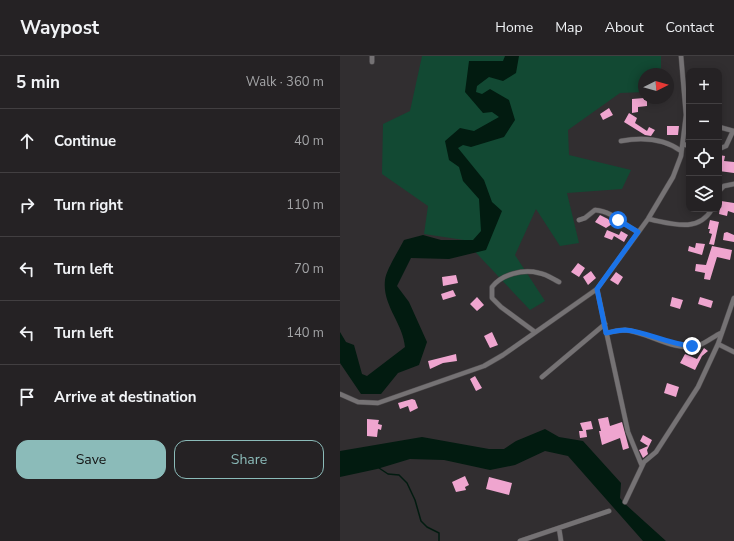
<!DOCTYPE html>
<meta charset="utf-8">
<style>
:root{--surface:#252224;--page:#2d2a2c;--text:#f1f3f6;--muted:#a3a4a6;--line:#423f41;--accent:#8bbbb9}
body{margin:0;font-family:"Nunito Sans",sans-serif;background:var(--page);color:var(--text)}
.controls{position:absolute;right:12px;top:12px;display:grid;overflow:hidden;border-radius:8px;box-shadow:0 2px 10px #0003}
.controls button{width:36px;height:36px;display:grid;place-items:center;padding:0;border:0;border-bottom:1px solid var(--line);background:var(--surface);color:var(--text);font:20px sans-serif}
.compass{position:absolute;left:298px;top:12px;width:36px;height:36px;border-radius:50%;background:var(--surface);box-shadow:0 2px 10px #0003;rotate:85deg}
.stop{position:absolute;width:12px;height:12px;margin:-9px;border:3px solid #1a73e8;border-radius:50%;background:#fff}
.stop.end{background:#1a73e8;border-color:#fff;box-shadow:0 1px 4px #0008}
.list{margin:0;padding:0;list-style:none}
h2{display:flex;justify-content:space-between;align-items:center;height:52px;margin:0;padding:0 16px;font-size:17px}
h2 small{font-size:13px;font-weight:400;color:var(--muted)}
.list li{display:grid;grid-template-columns:26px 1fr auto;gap:12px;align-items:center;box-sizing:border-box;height:64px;padding:0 16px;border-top:1px solid var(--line)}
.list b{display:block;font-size:15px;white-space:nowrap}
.list em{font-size:13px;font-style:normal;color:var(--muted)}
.actions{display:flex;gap:8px;padding:12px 16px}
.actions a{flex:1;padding:9px 0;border:1px solid var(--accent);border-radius:12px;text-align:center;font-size:14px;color:var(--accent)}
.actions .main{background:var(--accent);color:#111}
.icon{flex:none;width:22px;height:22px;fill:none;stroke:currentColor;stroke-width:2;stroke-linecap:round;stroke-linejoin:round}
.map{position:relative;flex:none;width:394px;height:485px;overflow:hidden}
header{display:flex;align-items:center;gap:24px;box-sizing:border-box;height:56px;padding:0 20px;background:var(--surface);border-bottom:1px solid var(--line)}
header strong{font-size:19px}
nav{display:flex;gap:22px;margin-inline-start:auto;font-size:14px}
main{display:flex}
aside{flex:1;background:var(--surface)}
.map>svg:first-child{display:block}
.green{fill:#124933}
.water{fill:#021b10}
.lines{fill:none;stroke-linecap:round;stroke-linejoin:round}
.stream{stroke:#021b10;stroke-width:1.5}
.building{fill:#efa5cf}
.minor-casing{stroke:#4c494b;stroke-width:5.5}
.minor{stroke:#757274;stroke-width:4.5}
.route{stroke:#1a73e8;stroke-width:5}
</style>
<header>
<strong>Waypost</strong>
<nav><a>Home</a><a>Map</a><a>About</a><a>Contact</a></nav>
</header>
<main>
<aside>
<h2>5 min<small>Walk · 360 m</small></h2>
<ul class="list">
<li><svg class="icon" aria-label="ahead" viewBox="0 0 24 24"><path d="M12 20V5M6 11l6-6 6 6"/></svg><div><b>Continue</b></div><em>40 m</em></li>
<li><svg class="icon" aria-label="right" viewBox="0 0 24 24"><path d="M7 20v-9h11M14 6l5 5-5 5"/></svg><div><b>Turn right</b></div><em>110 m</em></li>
<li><svg class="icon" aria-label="left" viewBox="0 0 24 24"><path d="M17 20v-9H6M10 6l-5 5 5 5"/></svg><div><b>Turn left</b></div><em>70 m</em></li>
<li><svg class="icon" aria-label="left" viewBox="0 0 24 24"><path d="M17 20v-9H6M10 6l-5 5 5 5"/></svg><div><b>Turn left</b></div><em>140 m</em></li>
<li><svg class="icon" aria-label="arrive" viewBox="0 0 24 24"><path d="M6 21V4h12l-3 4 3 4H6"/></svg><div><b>Arrive at destination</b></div></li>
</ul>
<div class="actions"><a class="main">Save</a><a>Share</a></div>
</aside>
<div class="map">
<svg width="394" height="485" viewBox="0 0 394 485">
<rect width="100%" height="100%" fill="#312e30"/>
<path class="green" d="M82 0H321V18H304V36L280 37 228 74 229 99 291 114 282 133 227 137 239 187 220 190 196 153 175 199 205 245 190 254 124 184 84 178 88 150 42 118 43 68 70 55Z"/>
<path class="water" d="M165 0H179L176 17 163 25 149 21 137 30 136 36 142 38 150 33 169 44 175 64 164 81 131 91 123 89 118 92 144 124 152 146 162 155 146 194 109 203 71 202 57 230 69 246 87 286 79 309 58 317 41 338H21L0 307V276L6 286 14 289 22 318 27 320 65 291C63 267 42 249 45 224 46 214 59 194 64 184L83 179 101 184H133L141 175 139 143 123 125 119 111 109 104 105 85 120 72 134 75 159 61 152 56 143 57 125 36 129 5H163Z
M205 373 219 381 243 385 281 427 280 442 284 447 326 485H303L228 400 205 395 175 409 150 414 104 404 70 403 37 413 0 421V395L82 381 149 393H164L176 385Z"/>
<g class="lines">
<path class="stream" d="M39 412 48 418 59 419 67 427 75 444 81 465 87 471 99 477V485"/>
</g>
<path class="building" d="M304 42V44H307V50L298 51V56L292 57V43Z
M269 52 273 59 263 64 260 58Z
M289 57 297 62 295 67 307 75 309 71 315 74 311 80 305 79 284 66Z
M327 70H339L338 79H327Z
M379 99 385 100 384 105 394 106V117L379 115Z
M381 145 394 147V157L388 155 387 160 379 158Z
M260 159 268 163 272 168 266 172 255 166Z
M370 164 379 166 374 189 369 188 372 178 369 177 370 173H368Z
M267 174 279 179 281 175 288 179 284 186 274 180 272 184 264 181Z
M387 176 394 179V186L383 184 384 177Z
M356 187 365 188 362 199 348 195 349 190 355 192Z
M372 190 392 194 390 204 377 201 370 224 364 223 365 217 355 215 356 208 366 209Z
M238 207 245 212 239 221 231 216Z
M251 215 256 222 248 229 243 221Z
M276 216 283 221 278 229 270 224Z
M116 219 118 227 103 230 102 221Z
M113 234 116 240 103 244 101 238Z
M137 241 144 249 137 255 130 248Z
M332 241 343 244 340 253 330 250Z
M360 241 373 245 371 252 358 248Z
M152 276 158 289 150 292 144 280Z
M364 292 368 295 362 300 355 314 340 307 345 298 357 303Z
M116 298 117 305 103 307 90 313 88 305Z
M135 320 142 332 136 335 130 323Z
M327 327 339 331 336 341 324 337Z
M72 343 75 344 78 352 70 356 68 350 60 353 58 347Z
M268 361 270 370 282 366 289 392 283 394 280 382 262 389 259 375H261L258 363Z
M27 363 39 364 38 368 42 369 41 374 38 373 37 381 27 380Z
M251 365 253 373 246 374 247 381 240 382 239 375H243L240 367Z
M303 379 312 384 307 394 308 398 303 402 299 394 308 390 300 385Z
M125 420 129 429 125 431 126 434 116 436 112 426Z
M149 421 172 427 169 439 146 433Z"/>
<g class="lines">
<defs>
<path id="minor" d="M32 6V0
M379 71 394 75
M281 85C303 81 323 82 341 95
M343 88 349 90
M379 93 386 90 393 75
M379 135 384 130 394 128
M308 163C330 167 358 178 372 153
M239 164 245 162 255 154C272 155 284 169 298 176
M257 233 288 376 302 410
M195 276 161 251 152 242V231C162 218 183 213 199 217 206 218 213 223 219 226
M266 277C272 276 279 274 285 274 309 276 334 297 359 289 366 287 374 280 381 277
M378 288 394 296
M202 321 265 268
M0 338 18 346 38 347 144 310 163 299 257 233 308 163 333 121 341 100 346 59 341 0
M285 446 304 406 316 396 358 331 378 288 394 242
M219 472 221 485
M180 485 269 455"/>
</defs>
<use href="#minor" class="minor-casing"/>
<use href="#minor" class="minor"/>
</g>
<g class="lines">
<path class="route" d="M278 164 298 176 257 233 266 277C272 276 279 274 285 274 308 276 327 288 352 290"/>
</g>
</svg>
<div class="controls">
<button>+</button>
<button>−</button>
<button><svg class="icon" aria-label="locate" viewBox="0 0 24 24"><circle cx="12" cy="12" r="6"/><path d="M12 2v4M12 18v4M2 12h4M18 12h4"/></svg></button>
<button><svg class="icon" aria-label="layers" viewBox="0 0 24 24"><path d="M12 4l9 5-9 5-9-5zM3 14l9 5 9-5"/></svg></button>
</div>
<svg class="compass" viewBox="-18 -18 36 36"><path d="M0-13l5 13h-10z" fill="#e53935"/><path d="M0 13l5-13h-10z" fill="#a3a4a6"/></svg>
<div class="stop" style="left:278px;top:164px"></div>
<div class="stop end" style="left:352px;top:290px"></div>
</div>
</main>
